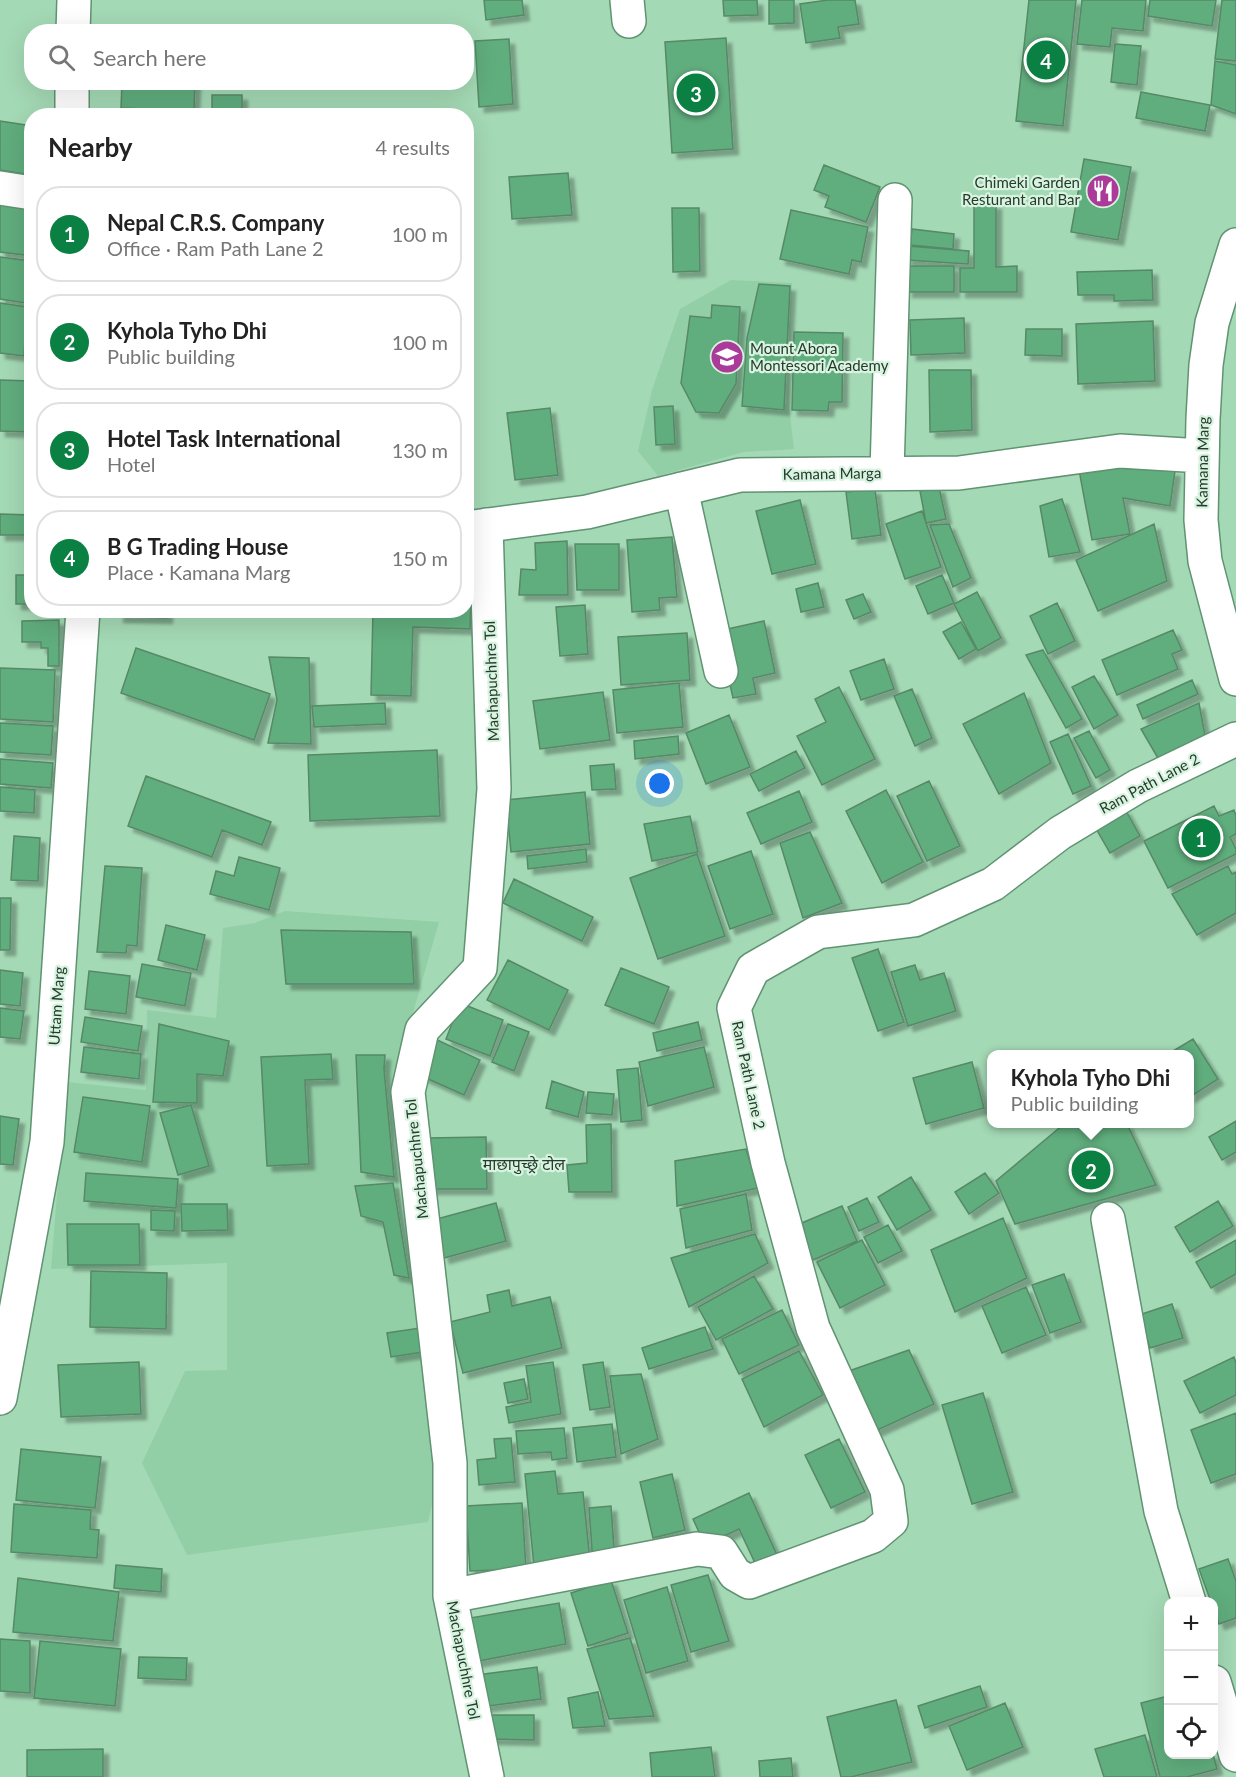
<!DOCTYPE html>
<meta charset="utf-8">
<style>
:root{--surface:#fff;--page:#f2f2f2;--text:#222;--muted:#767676;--line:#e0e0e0;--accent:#0b8043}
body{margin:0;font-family:Lato,"Noto Sans Devanagari",sans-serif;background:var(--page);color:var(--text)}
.controls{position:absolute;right:18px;bottom:18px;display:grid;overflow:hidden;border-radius:12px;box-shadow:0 6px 24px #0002}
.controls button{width:54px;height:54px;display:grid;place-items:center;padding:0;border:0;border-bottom:2px solid var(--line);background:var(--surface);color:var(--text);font:30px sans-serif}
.you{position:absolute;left:660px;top:784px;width:21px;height:21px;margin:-15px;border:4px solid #fff;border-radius:50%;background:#1a73e8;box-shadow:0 0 0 9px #1a73e833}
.badge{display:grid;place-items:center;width:39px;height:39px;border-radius:50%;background:var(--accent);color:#fff;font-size:20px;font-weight:700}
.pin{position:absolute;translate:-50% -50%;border:3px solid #fff;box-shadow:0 2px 6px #0006}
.popup{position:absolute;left:987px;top:1050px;width:207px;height:78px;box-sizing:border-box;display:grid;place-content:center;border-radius:12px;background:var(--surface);filter:drop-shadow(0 2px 4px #0005);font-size:20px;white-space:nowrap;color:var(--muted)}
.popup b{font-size:22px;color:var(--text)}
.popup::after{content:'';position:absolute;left:50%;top:100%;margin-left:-12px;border:12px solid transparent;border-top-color:var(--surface)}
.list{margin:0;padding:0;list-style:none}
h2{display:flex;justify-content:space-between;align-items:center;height:78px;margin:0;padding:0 24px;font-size:26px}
h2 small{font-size:20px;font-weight:400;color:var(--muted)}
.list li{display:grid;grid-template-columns:39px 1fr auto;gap:18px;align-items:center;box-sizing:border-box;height:96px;margin:0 12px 12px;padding:0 12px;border:2px solid var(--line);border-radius:24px}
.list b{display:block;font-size:22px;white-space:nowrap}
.list p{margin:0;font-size:20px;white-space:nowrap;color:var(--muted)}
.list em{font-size:20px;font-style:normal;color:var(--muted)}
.icon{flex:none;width:33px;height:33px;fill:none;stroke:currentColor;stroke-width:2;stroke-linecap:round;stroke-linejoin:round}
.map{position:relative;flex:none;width:1236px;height:1777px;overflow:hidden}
.search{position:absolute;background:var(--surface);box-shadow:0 6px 24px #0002;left:24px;top:24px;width:450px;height:66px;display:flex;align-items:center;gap:15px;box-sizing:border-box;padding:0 21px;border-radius:24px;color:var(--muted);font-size:22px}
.panel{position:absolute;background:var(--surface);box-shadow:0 6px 24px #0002;left:24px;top:108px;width:450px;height:510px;border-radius:24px}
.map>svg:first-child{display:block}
.built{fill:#92cfa6}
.building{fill:#61ad7d;stroke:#578968;stroke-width:1.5;filter:url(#shadow)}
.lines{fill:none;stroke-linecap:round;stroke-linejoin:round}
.minor-casing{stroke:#609372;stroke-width:36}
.minor{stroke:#fff;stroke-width:33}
.labels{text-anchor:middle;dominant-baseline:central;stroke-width:4.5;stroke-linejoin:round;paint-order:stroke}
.poi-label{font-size:15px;fill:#253b2c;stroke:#d8f3e0;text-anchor:end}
.street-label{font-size:15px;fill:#253b2c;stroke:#d8f3e0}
.neighbourhood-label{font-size:16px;fill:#253b2c;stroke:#d8f3e0}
</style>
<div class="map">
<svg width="1236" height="1777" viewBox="0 0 1236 1777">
<defs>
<filter id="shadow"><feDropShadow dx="5.5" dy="5.5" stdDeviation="1.5" flood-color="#0004"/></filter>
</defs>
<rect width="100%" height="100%" fill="#a4d9b5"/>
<path class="built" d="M731 280 792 283 789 407 794 449 744 452 658 476 638 451 652 390 680 309Z
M285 911 439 922 402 1051 393 1144 439 1476 428 1522 187 1555 142 1463 185 1371 227 1370V1263L51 1269 66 1082 146 1090 147 1010 216 1018 223 928 255 923Z"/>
<path class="building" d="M484 0H522L524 15 486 20Z
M723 0H757L758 15 724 16Z
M769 0H794V23L769 24Z
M828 0H855L859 24 838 27 840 38 806 43 800 4Z
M1029 0H1076L1063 126 1016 121Z
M1082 0H1146L1143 31 1112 28 1110 47 1077 44Z
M1150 0H1216L1212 26 1148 16Z
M1222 0H1236V61L1215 59Z
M726 38 733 149 672 153 665 42Z
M509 39 513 104 479 107 475 41Z
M1115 44 1141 46 1137 85 1111 82Z
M1215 61 1236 65V114L1211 105Z
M122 82H195L194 111 121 108Z
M1141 92 1210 105 1205 131 1136 118Z
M212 95H242V116H212Z
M0 121 32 126 31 175 0 170Z
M1084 159 1131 167 1118 240 1071 232Z
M824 165 880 187 866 222 825 207 829 196 814 190Z
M568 173 572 215 512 219 509 177Z
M0 204 32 209V256L0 252Z
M974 204H996V267L1017 266V292H960V268H974Z
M672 208H699L700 271 673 272Z
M791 210 868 227 861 262 852 260 849 274 780 259Z
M912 229 954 234 953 249 910 245Z
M907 246 969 251 968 264 906 260Z
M0 257 31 261 26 303 0 299Z
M907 266H954V292H907Z
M1152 270 1153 300 1114 301V295H1078L1077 272Z
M759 284 790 286 784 410 742 406 747 338Z
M0 303 27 307 24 356 0 353Z
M712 305 740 307 736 384 719 413 696 412 681 383 690 316 711 318Z
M964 318 965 353 911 355 910 320Z
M1153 321 1155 381 1078 384 1076 324Z
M1026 329H1062V356L1025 355Z
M794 332 843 333 842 402H829L828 411 792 410Z
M929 370H971L972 430 930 432Z
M0 380 32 381 31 432 0 431Z
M673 406 675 444 656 445 654 407Z
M550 408 558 475 515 480 507 413Z
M28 455H32V497H29Z
M1119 468 1175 471 1170 506 1123 498 1130 534 1092 540 1079 470Z
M939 487 946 519 926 523 920 491Z
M875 489 881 535 852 539 846 492Z
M1062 499 1080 552 1049 557 1040 506Z
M800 500 816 564 772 574 756 511Z
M922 511 941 567 905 579 886 524Z
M0 514 32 515V535H0Z
M949 524 971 578 953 587 930 525Z
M1154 524 1167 581 1098 611 1076 560Z
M672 537 677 597 659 598 660 610 632 612 627 540Z
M567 541 568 595H519L521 569 536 570 535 543Z
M26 543H32V563H26Z
M575 544H619V590H577Z
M466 568H472L470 629 413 627 411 696 371 695 373 610H466Z
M16 575H32V604H16Z
M942 575 954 603 928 614 916 586Z
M818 583 824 607 801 612 796 589Z
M977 592 1001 638 978 651 954 604Z
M863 594 871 612 854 619 846 600Z
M1057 603 1075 641 1048 654 1030 616Z
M585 605 588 654 560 656 556 607Z
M119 610H167V618L118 617Z
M59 620V666H48V648H41V642H22V621Z
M764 621 775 673 753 678 756 694 733 698 718 631Z
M961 622 976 649 959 659 943 632Z
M1173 630 1182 650 1172 654 1178 669 1117 695 1102 660Z
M687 633 690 680 621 685 618 637Z
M136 648 270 694 254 740 121 693Z
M1043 650 1082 719 1066 728 1026 655Z
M269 657 309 658 311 744 268 743 277 700Z
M884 659 894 689 861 700 850 671Z
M0 668 55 670 53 722 0 719Z
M1094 676 1118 715 1094 729 1072 687Z
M1192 680 1198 694 1143 719 1137 705Z
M679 683 683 727 617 733 613 690Z
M839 687 875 759 822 785 797 736 826 722 815 699Z
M912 689 932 738 915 746 894 696Z
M603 692 610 740 540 749 533 701Z
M1024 693 1051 763 999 794 963 724Z
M385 703 386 724 314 727 312 706Z
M1199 703 1206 741 1162 765 1141 729Z
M729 715 750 767 706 784 686 733Z
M0 723 53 726 51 755 0 752Z
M1089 731 1110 770 1096 778 1074 738Z
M1068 734 1091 786 1073 794 1050 742Z
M678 736 679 754 635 759 634 741Z
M437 750 440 816 310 821 308 755Z
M796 751 805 768 759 791 750 774Z
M0 759 53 763 51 788 0 784Z
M614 764 616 789 592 790 590 766Z
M146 776 271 822 262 845 222 830 212 857 128 826Z
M929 781 960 846 927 861 897 796Z
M0 787 35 790 34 813 0 811Z
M886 790 923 862 882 883 846 811Z
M799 791 812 822 761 844 747 813Z
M585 792 590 844 511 852 506 800Z
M1214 806 1219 816 1234 810 1236 816V834L1230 837 1236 849V854L1168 888 1144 841Z
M1125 809 1140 836 1110 853 1094 825Z
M690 816 698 852 652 861 644 824Z
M810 832 842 903 803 918 780 843Z
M14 836 40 838 38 881 11 880Z
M586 849 587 862 528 869 527 856Z
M751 851 773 914 730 929 708 866Z
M697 854 725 936 658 959 630 878Z
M239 857 280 868 269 910 210 894 216 871 234 876Z
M105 866 142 868 137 946 127 945 126 953 97 952Z
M1228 866 1232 874 1236 872V913L1197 935 1172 894Z
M514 879 593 917 582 941 503 903Z
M0 898H11L10 950H0Z
M166 925 205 935 197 970 158 960Z
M281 930 411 932 414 984H286Z
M878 949 904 1022 878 1031 852 958Z
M508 960 568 990 549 1030 487 1000Z
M142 964 191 973 185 1006 136 997Z
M915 965 920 980 944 973 956 1011 908 1026 891 972Z
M621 968 669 987 654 1024 605 1005Z
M0 970 23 973 20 1006 0 1004Z
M89 971 130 976 126 1014 85 1009Z
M460 1003 503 1020 490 1056 446 1039Z
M0 1008 24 1011 20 1039 0 1037Z
M85 1017 142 1026 138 1051 81 1042Z
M698 1022 702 1040 657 1051 653 1033Z
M159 1024 229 1041 223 1076 197 1074V1103L153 1102Z
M508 1024 529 1032 514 1071 492 1062Z
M433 1038 480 1060 464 1095 417 1074Z
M1193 1039 1218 1079 1190 1097V1054H1168Z
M84 1047 141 1054 139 1079 81 1072Z
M704 1047 714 1087 648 1106 639 1062Z
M331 1054 333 1079 305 1080 309 1164 267 1166 261 1057Z
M356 1055H385L384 1069 394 1177 361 1172Z
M972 1062 984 1108 926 1124 913 1078Z
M638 1068 642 1120 621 1122 617 1070Z
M552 1081 584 1092 578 1117 546 1108Z
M588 1092 614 1094 612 1115 586 1113Z
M83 1097 150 1106 142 1162 74 1152Z
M191 1105 209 1166 178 1175 160 1113Z
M0 1116 19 1119 13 1165 0 1164Z
M1236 1121V1152L1222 1160 1209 1137Z
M611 1124 612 1192H569L567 1165 587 1163 586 1125Z
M1064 1124H1127L1156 1185 1015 1224 996 1181Z
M486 1137 487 1189H427L426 1138Z
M746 1149 758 1188 677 1206 675 1161Z
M86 1173 178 1179 176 1208 84 1201Z
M985 1173 999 1193 969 1214 955 1192Z
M911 1177 931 1210 897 1230 878 1197Z
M393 1183 409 1278 394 1275 383 1222 361 1216 355 1186Z
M746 1194 752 1230 686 1248 680 1209Z
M867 1198 879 1222 859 1231 848 1207Z
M1218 1201 1233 1226 1190 1252 1175 1227Z
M496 1203 506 1241 444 1258 433 1220Z
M181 1204H227L228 1230 182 1231Z
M842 1206 857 1241 813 1260 797 1225Z
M151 1210 175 1211 174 1231 151 1230Z
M1003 1218 1027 1278 955 1312 931 1250Z
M67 1224H139L140 1265H68Z
M888 1225 902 1251 878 1263 864 1237Z
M755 1234 768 1263 689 1307 671 1258Z
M862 1240 885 1285 840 1308 817 1262Z
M1236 1240V1274L1211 1288 1196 1262Z
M91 1271 167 1273 166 1329 90 1327Z
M1064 1274 1081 1322 1050 1333 1032 1285Z
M754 1276 773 1309 716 1340 698 1307Z
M1026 1287 1046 1335 1002 1353 982 1306Z
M509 1290 512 1306 550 1297 562 1348 463 1373 450 1322 490 1312 487 1295Z
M1172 1304 1183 1338 1150 1348 1139 1315Z
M782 1310 799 1345 739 1374 722 1339Z
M705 1327 713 1349 649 1369 642 1348Z
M420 1328 423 1352 391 1357 387 1333Z
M909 1350 934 1404 871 1433 846 1372Z
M799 1351 823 1395 764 1427 742 1379Z
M1234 1357 1236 1363V1395L1200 1413 1184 1381Z
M139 1362 141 1414 61 1417 58 1365Z
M553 1362 561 1414 509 1423 506 1407 531 1402 526 1366Z
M603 1362 610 1407 590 1410 583 1365Z
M641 1374 658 1439 621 1454 610 1376Z
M524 1379 528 1399 508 1403 504 1383Z
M983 1393 1013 1492 972 1504 942 1405Z
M1236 1413V1474L1211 1483 1191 1430Z
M612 1424 616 1457 577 1462 573 1428Z
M564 1428 567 1458 552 1460 551 1452 518 1454 516 1431Z
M511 1438 515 1482 479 1485 477 1460 496 1458 494 1439Z
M839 1439 865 1492 831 1508 805 1455Z
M21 1449 101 1457 95 1508 16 1500Z
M555 1471 558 1494 583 1492 590 1561 534 1567 525 1474Z
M672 1474 685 1530 653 1538 640 1482Z
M749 1493 777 1555 756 1565 739 1529 705 1545 693 1519Z
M522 1503 526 1569 470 1571 466 1506Z
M14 1504 91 1510 90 1529 99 1530 97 1558 11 1552Z
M611 1506 615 1562 593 1564 589 1508Z
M1228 1559 1236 1581V1618L1219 1624 1214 1610V1602H1211L1199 1569Z
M116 1565 162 1569 161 1592 114 1588Z
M708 1575 729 1641 691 1652 671 1585Z
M18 1578 119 1592 113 1641 13 1632Z
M611 1580 628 1633 588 1646 571 1593Z
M667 1587 688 1661 646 1673 624 1600Z
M559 1603 566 1644 474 1662 470 1618Z
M630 1638 654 1716 609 1719 587 1649Z
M0 1639 30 1641V1693L0 1691Z
M40 1641 121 1649 115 1706 34 1698Z
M139 1657 187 1658 186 1680 138 1678Z
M537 1667 541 1699 481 1707 477 1675Z
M980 1686 987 1707 925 1728 918 1706Z
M598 1692 605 1726 573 1728 568 1698Z
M1168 1696V1754H1213L1217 1769 1187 1777H1160L1141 1703Z
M896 1700 912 1762 851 1777H841L827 1717Z
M1005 1703 1023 1747 967 1770 949 1726Z
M485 1715H534V1740L484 1739Z
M1145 1735 1157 1777H1104L1095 1749Z
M711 1747 715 1777H652L650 1753Z
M103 1749V1777H27V1750Z
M791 1758 793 1777H760L759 1761Z"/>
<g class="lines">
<defs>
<path id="minor" d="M627 0 629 21
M73 32 74 0
M72 116V82
M0 188 32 193
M1236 245 1212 323 1206 365 1203 419 1201 520 1205 561 1236 679
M887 472 895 200
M681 489 721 671
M486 525 494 789 480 968 422 1030 408 1092 450 1463V1596L487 1777
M466 528 587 512 740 475 959 473 1120 451 1202 456
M1108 1219 1161 1511 1189 1602
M0 1398 47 1142 83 610
M450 1596 697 1549 721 1552 735 1574 749 1582 873 1536 891 1521 887 1490 813 1328 768 1163 734 1008 753 969 818 932 914 920 993 884 1060 833 1138 786 1236 739
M1214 1682 1236 1755"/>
</defs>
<use href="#minor" class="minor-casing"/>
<use href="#minor" class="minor"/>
</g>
<defs>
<symbol id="restaurant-disc" viewBox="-11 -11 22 22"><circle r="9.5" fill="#ab3b99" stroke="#d8f3e0"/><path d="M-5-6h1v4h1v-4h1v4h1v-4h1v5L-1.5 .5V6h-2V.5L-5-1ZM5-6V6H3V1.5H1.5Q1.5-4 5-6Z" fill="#fff"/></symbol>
<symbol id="school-disc" viewBox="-11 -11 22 22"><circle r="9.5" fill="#ab3b99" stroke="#d8f3e0"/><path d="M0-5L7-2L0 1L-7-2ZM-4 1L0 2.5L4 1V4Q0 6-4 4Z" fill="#fff"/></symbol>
</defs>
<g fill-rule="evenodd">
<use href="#restaurant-disc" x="1084" y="172" width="38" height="38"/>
<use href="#school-disc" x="708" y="338" width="38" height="38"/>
</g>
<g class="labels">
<g class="poi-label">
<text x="1080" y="182">Chimeki Garden<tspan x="1080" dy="17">Resturant and Bar</tspan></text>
<text x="750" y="348" text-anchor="start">Mount Abora<tspan x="750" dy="17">Montessori Academy</tspan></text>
</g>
<g class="street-label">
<text transform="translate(1202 462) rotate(-89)">Kamana Marg</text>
<text transform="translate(832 473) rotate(-1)">Kamana Marga</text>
<text transform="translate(491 681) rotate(-92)">Machapuchhre Tol</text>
<text transform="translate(1149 783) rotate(-28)">Ram Path Lane 2</text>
<text transform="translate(56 1006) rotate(-86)">Uttam Marg</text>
<text transform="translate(749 1075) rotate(78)">Ram Path Lane 2</text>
<text transform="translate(416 1159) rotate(-96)">Machapuchhre Tol</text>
<text transform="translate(464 1660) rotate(79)">Machapuchhre Tol</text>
</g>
<g class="neighbourhood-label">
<text x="524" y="1163">माछापुच्छ्रे टोल</text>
</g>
</g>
</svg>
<div class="controls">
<button>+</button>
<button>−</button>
<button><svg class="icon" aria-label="locate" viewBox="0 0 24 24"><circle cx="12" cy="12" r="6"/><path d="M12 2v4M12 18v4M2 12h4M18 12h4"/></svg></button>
</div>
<div class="you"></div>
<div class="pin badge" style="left:1201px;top:838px">1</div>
<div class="pin badge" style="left:1091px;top:1170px">2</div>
<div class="popup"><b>Kyhola Tyho Dhi</b>Public building</div>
<div class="pin badge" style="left:696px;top:93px">3</div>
<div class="pin badge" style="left:1046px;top:60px">4</div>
<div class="search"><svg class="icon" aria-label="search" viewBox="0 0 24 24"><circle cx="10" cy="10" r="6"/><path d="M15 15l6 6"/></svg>Search here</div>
<section class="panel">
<h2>Nearby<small>4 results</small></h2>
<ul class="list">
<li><span class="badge">1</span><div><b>Nepal C.R.S. Company</b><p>Office · Ram Path Lane 2</p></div><em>100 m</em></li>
<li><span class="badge">2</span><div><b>Kyhola Tyho Dhi</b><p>Public building</p></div><em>100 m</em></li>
<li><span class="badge">3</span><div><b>Hotel Task International</b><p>Hotel</p></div><em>130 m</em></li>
<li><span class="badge">4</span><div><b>B G Trading House</b><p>Place · Kamana Marg</p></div><em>150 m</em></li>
</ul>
</section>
</div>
